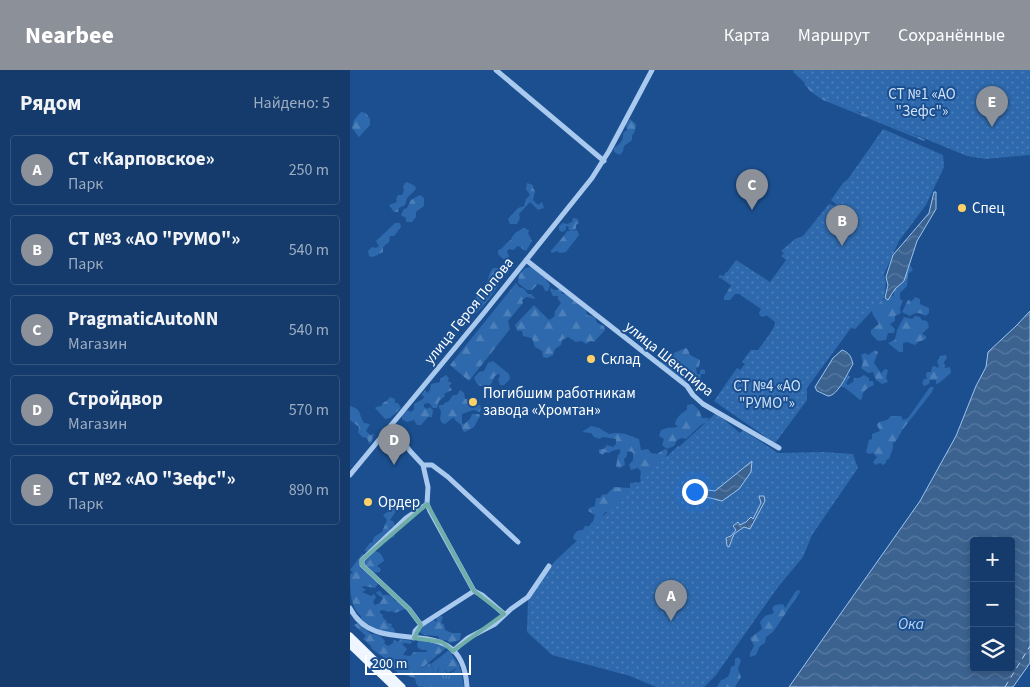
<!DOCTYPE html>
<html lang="ru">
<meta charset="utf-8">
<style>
:root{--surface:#143b6b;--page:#214673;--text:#f1f3f6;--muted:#9dadc1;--line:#33557e;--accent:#8c9099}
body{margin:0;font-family:"Source Sans 3",sans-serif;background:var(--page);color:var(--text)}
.controls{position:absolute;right:15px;bottom:15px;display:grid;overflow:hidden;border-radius:5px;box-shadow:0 2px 8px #0003}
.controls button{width:45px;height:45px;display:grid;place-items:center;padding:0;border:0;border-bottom:1px solid var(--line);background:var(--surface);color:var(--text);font:25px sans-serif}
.scale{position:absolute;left:15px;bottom:12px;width:106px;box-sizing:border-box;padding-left:5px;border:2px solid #fff;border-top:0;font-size:14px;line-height:18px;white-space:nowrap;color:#fff;-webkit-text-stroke:4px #1b4f8f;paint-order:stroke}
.you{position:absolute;left:344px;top:421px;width:18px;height:18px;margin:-12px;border:4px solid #fff;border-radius:50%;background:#1a73e8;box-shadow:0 0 0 8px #1a73e833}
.badge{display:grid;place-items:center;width:32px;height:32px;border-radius:50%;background:var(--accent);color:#fff;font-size:16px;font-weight:700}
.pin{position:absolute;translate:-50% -41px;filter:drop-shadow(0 1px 2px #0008)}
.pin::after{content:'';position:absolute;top:26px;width:18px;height:15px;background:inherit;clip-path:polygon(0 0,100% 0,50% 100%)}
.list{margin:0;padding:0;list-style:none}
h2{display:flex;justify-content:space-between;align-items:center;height:65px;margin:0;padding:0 20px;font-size:21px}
h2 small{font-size:16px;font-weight:400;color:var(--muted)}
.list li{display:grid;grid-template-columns:32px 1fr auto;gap:15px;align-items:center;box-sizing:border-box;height:70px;margin:0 10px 10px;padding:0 10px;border:1px solid var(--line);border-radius:5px}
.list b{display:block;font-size:19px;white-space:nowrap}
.list p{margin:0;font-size:16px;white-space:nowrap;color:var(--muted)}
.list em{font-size:16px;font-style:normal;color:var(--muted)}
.icon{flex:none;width:28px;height:28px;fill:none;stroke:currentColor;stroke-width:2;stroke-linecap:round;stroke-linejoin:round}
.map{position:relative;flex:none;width:680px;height:617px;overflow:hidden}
header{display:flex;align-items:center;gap:30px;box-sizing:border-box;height:70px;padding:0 25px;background:var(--accent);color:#fff}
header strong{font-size:24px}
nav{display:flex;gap:28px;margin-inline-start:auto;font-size:18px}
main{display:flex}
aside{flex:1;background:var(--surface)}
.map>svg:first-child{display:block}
.grass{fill:url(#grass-tufts)}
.forest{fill:url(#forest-firs)}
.garden{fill:url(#garden-dots)}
.water{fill:url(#water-waves);stroke:#9cc4f0;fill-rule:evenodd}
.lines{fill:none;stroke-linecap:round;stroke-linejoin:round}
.ferry{stroke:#b5d3f5;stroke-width:1;stroke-dasharray:6 5;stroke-linecap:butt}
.minor{stroke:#a9c9ee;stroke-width:5}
.major{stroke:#f0f6ff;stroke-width:7}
.marked{fill:none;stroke:#6fada8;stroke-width:4;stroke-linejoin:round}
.poi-dot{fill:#ffd166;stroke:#1b4f8f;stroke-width:2}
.labels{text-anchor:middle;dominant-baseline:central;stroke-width:4;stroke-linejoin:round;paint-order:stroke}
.park-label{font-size:15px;fill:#cfe3fa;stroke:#1b4f8f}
.poi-label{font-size:15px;fill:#fff;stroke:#1b4f8f;text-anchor:start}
.street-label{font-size:15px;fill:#fff;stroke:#1b4f8f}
.water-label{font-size:16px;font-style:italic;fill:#b5d3f5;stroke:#1b4f8f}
</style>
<header>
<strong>Nearbee</strong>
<nav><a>Карта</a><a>Маршрут</a><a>Сохранённые</a></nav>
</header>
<main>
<aside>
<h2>Рядом<small>Найдено: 5</small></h2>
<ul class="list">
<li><span class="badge">A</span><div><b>СТ «Карповское»</b><p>Парк</p></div><em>250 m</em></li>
<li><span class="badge">B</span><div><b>СТ №3 «АО &quot;РУМО&quot;»</b><p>Парк</p></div><em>540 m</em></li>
<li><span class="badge">C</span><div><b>PragmaticAutoNN</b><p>Магазин</p></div><em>540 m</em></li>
<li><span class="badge">D</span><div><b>Стройдвор</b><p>Магазин</p></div><em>570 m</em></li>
<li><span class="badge">E</span><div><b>СТ №2 «АО &quot;Зефс&quot;»</b><p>Парк</p></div><em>890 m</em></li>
</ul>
</aside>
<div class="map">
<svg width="680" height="617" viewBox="0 0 680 617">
<defs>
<pattern id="grass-tufts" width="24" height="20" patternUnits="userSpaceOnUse" patternTransform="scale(1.25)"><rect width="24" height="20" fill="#2e69ad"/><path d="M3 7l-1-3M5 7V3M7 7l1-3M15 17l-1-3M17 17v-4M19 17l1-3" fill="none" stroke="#4d80b9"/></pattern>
<pattern id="forest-firs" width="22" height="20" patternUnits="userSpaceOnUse" patternTransform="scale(1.25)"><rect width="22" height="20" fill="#2e69ad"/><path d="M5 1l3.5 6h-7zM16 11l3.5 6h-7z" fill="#4d80b9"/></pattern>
<pattern id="garden-dots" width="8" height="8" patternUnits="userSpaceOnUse" patternTransform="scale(1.25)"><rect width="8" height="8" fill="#2e69ad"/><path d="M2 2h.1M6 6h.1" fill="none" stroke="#4d80b9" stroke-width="1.8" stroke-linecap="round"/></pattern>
<pattern id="water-waves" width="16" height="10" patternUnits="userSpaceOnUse" patternTransform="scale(1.25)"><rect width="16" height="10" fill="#3c6290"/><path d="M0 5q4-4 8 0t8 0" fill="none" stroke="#597aa1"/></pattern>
</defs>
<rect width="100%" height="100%" fill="#1b4f8f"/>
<path class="grass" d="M80 593 84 603H88L89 596H94V599L97 604C103 603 107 600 108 594L111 601 114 617H72L74 616 73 610 75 607 71 599Z"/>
<path class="forest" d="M455 12 506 40 509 43H515L576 70 574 71 473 30 461 22 454 14Z
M11 42 16 43 20 49V55L9 67 2 58 4 50Z
M280 49 286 54 285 61 282 66V70L274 76 273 81 270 85 264 82V78C270 74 274 71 273 63L277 60 276 54Z
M57 112 65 116 66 119 57 128 55 135 49 138 48 142H44L39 135 47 132 46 129 48 125H52L54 121 53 117 55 113Z
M177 113 183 115V118L185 121 183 130 188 135 192 132 194 138 188 140 180 132 169 144 170 148 167 154H160L158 149 168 138 174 136 176 129 180 125 176 119Z
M70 125 74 128V136L66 142V147L62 152H56V148L51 145 54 139 57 138 61 130Z
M223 148 228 149 229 153 226 155V159L222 161 227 160 229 165 216 182 210 183 207 181 202 183 201 181C207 173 213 168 217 161H221L218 159 219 157 216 156V160L212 162 209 160V156L213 153 217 154 222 152Z
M45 153H50L51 157 44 166H40L39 172 33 177V182L23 187 19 186 18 181 22 177 26 178 29 176 26 171Z
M174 158 179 160 178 163 182 171 176 181 172 179 171 177 167 176 164 180 159 179 157 182 159 186 157 189H153L148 184V180C154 179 155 172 161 170 163 163 168 161 174 158Z
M560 195 563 200 558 204 557 216 550 223V229L553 231 550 238 551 243 545 246V251L540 254 545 259 544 263H538L536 270 528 271 521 264V260L529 254 523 245 521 238 530 227 534 230 544 225C542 217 552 199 560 195Z
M157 197 160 200 158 204H154C148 219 136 234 125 244L119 243 118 238C122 230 129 224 135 217 139 210 138 204 143 198H148L153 201Z
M182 197 195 207 200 215 198 221H195L193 216 188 214 182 220H177L168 213 169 205 175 198Z
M376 202H379L432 251 419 267V265L424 257 425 252 416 245 414 247 410 246 409 243 411 239 389 224H385L380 230H374V227L382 214 378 209 369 208V205L374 206Z
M166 213 169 217 173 218 178 224H181L186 229 177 227 172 230 173 233 158 251 160 259 119 311 100 295Z
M201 218 204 220 211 219 212 224H216L236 240 237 245 245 247 247 253 254 256 255 260 244 272 241 271 236 274 232 271 226 272 218 267 212 270 211 275 205 279 203 285 197 288 193 287 192 281 185 277 182 268 173 266 172 261H167L165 255 184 235 199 250 204 247 205 241 211 233 208 229V226H203L200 220Z
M565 227 570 229V234L579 238V243L576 246C569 242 566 242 560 246L552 242 558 230 562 231Z
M565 246 570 247 572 250 577 251 579 257 572 264 576 266V269L568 272 565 275 557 272 553 273V282H549L538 273 545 270 547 260 554 247 562 249Z
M336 278 338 280 340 285 350 290 349 297 346 298 347 304H350V301L352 299 355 300V304H351L350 310 343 316 341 315 345 307 340 310 332 311 311 294V290L314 287Z
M525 280 528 282 524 293 531 303 535 299 538 300 536 308 538 312 532 314 526 310 523 302 518 303 511 298 513 293 511 285 515 283 518 285Z
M596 285 597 288 594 292 595 298 600 297 601 303 589 313 586 314V310H580L579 314 574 316 572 313 574 309H577L576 305 577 302H581L582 297 585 296 588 298 589 296 587 292 590 286Z
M143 291 159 304 160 309 154 315H150L148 309 150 306 149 304 145 306 139 318H135L134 316H130L127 314 124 308 129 302 134 301 138 293Z
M96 305 99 308 98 311 102 313 99 316 102 320 94 324 95 326 89 331 87 338H83L79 333 74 334V337L77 339 80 337 83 340 82 347H78L71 355H67L64 350 57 352 52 349V345L58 340 60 342 64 340V334L73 329 74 326 71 325 75 320 77 323 80 320 81 314 90 312V309Z
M496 305 500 306 496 314 498 315 503 312 504 308H509L514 305 519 308V311H523L524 315C517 318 512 321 512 329L510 330 494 317H488Z
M580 317H584L582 322 553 359 546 371 543 373V378L539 389 536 390V393L533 395 530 393 525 395 523 392 527 387 523 383 519 384 516 382 519 370 522 369V364L530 361 527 355 529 352 537 350 541 346H551L553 350 558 348Z
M110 320 114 323 115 329 123 330 125 335H130L131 338 130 342 123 340 112 344V353L114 354 120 349 122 344H129L130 346 124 357 115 362 113 361 111 355 105 350 104 347 95 354 92 353 90 349 91 341 89 338V335H93L96 332H98L103 325H107Z
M40 327 45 329V333H48L51 338 40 348 35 349 25 338 26 337 31 336 34 332 37 331Z
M343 334 349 340 352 348H359L357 352 351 355 336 369 332 368 327 370 324 376 317 379 312 375 314 369 309 366 311 360 317 358 328 357 325 354C326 348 332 342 337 340V335Z
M0 336C13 340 8 344 14 353L20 354 16 361 20 365 24 364 21 373 19 374 17 368 12 367 8 362 9 357 0 350Z
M241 356 249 358 259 364C271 361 278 365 289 369L291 380 298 379 301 383 307 384 315 379 318 381 315 390 291 412 290 407 291 402 288 398 281 400 279 395 283 390V383L280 381 277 382V386L274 389 275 395 270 398 266 397 268 385 270 383V379L262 381 259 383 255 382 253 385 249 383V379H254L257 375 263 377 266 374V369L253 367 249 369 244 367 241 363 232 362Z
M287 412 290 414 259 443 255 442 251 450 230 471 225 470 223 468C225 462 227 460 233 460L235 456H239L243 451 245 445 238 441 239 438 245 436 246 428H250L252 425 257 424 264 417 280 418V413Z
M41 428 43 429 42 432 46 434 48 438 40 450 44 452V456L40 458 41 461 48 457H50L45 462 44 467C33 469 28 483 14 481L20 473 23 472 24 467 32 462 37 450 33 445 40 440 39 430Z
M23 481C29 481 33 485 34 491L27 496 31 499 30 502 22 503 21 505 24 510H26L28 514 25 518 13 516 12 517 16 520 12 522 21 526 24 524 26 527 23 532 25 535 30 533 33 528 27 524 26 522 30 521 33 525C39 524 42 526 45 531L51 532 55 536V539L45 543 42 541 39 542 33 540 30 541V543L33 545V548L36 550 37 553 42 554 41 557 44 558 45 563 43 565C31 561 20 557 11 549V546C0 537 0 519 0 505L3 502 0 500 12 484 17 486Z
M449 520 450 522 423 562 416 567 415 573 410 576 406 585 400 587V583L404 576 400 568 412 559 410 552 415 546 424 543 422 538 425 535 433 534 435 538 446 521Z
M89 545 93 547 91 553 94 554 95 560 102 563H111L110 570 100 573 96 570H90L88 566 74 565 68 561V556L79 553 82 550 87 551 86 546Z
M8 553 21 564C28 564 31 566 35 571L34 573 38 576 43 573 44 570 48 572 51 569 63 571 60 574 55 573 52 574 57 579 53 585 60 586 64 582H76L77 580H72L68 578 67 574 69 570 86 571 96 578 71 599 75 607 73 610 74 616 69 617 66 613 65 608 48 603 33 587 22 579 21 576 13 569 16 566 4 555Z
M99 580 108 594 107 598 98 603 94 599V596H89L87 603H84L81 594Z
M388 587 391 590 388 599 391 607 385 617H367L371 610C379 608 380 604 381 597L385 595V589Z"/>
<path class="garden" d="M444 0H680V85L635 89 617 86 468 25 443 2Z
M533 59 593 85 594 97 576 135 549 171 534 204 536 214 534 228 505 259 501 258 457 318V330L426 372H423L364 331 387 298 390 300 395 294 392 292 401 280H408L430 250 372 209 386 190 420 212 436 190 431 186 434 183 431 181 445 169 453 166 479 134 485 136 486 134 481 130 493 113 498 109Z
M366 343 390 363 393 360 428 383 474 382 503 384 508 398 462 465 453 487 428 517 366 605 354 617H306L280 606 202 585 177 562 178 530 204 492 328 376H330Z"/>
<path class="water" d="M584 122H586V139L567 171 554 211 545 219 538 230 535 228 538 215 536 207 543 185 579 143Z
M680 241V593L663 617H439L570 431 606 366 626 316 636 297 638 282 666 256ZM624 471H661V598H624Z
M492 280C500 283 501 287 503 294 498 302 488 326 478 326 475 325 470 322 467 321L465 317 483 288Z
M402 391 401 402 389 419 372 431 356 427 353 422 358 420 365 421Z
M409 426H414L415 431 400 459 394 457 384 464 379 477 377 476 376 468 381 466 386 460 383 456 388 452 390 455 396 452 401 447 403 449 411 433Z"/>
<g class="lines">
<path class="ferry" d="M655 617 680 576"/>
<path class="minor" d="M146 0 254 91
M176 190 337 316 343 325 353 334 429 378
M41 355 60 381 73 395 78 417 77 434 80 441 124 521
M73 395H82L98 407 168 472
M0 405 133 244 242 108 259 81 302 0
M124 521 132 525 154 544
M0 538C28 594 112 535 117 617
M71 555 59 539 12 495V490L56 448 77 434
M64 568 65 561 71 555 124 521
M103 581 118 568 145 554 161 539 178 527 199 496"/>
<path class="major" d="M0 566 52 617
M0 575 44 617"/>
</g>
<path class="marked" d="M77 434 124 521 154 544 103 581 92 572 64 568 71 555 59 539 12 495V490Z"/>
<g class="poi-dot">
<circle cx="612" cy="138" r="5"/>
<circle cx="241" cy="289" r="5"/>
<circle cx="123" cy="332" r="5"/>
<circle cx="18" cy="432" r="5"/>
</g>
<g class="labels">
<g class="park-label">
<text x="572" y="24">СТ №1 «АО<tspan x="572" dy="17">"Зефс"»</tspan></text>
<text x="417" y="316">СТ №4 «АО<tspan x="417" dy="17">"РУМО"»</tspan></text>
</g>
<g class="poi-label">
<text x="622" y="138">Спец</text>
<text x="251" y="289">Склад</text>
<text x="133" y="323">Погибшим работникам<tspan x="133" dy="17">завода «Хромтан»</tspan></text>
<text x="28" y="432">Ордер</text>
</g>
<g class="street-label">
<text transform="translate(119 241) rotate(-51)">улица Героя Попова</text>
<text transform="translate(319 289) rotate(39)">улица Шекспира</text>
</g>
<g class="water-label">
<text x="561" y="554">Ока</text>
</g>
</g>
</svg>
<div class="controls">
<button>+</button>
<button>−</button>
<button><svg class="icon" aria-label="layers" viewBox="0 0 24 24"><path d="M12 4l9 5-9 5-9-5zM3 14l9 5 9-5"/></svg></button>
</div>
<div class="scale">200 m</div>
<div class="you"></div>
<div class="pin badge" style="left:321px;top:551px">A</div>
<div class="pin badge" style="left:492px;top:176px">B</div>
<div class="pin badge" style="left:402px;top:140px">C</div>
<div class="pin badge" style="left:44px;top:395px">D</div>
<div class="pin badge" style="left:642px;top:57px">E</div>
</div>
</main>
